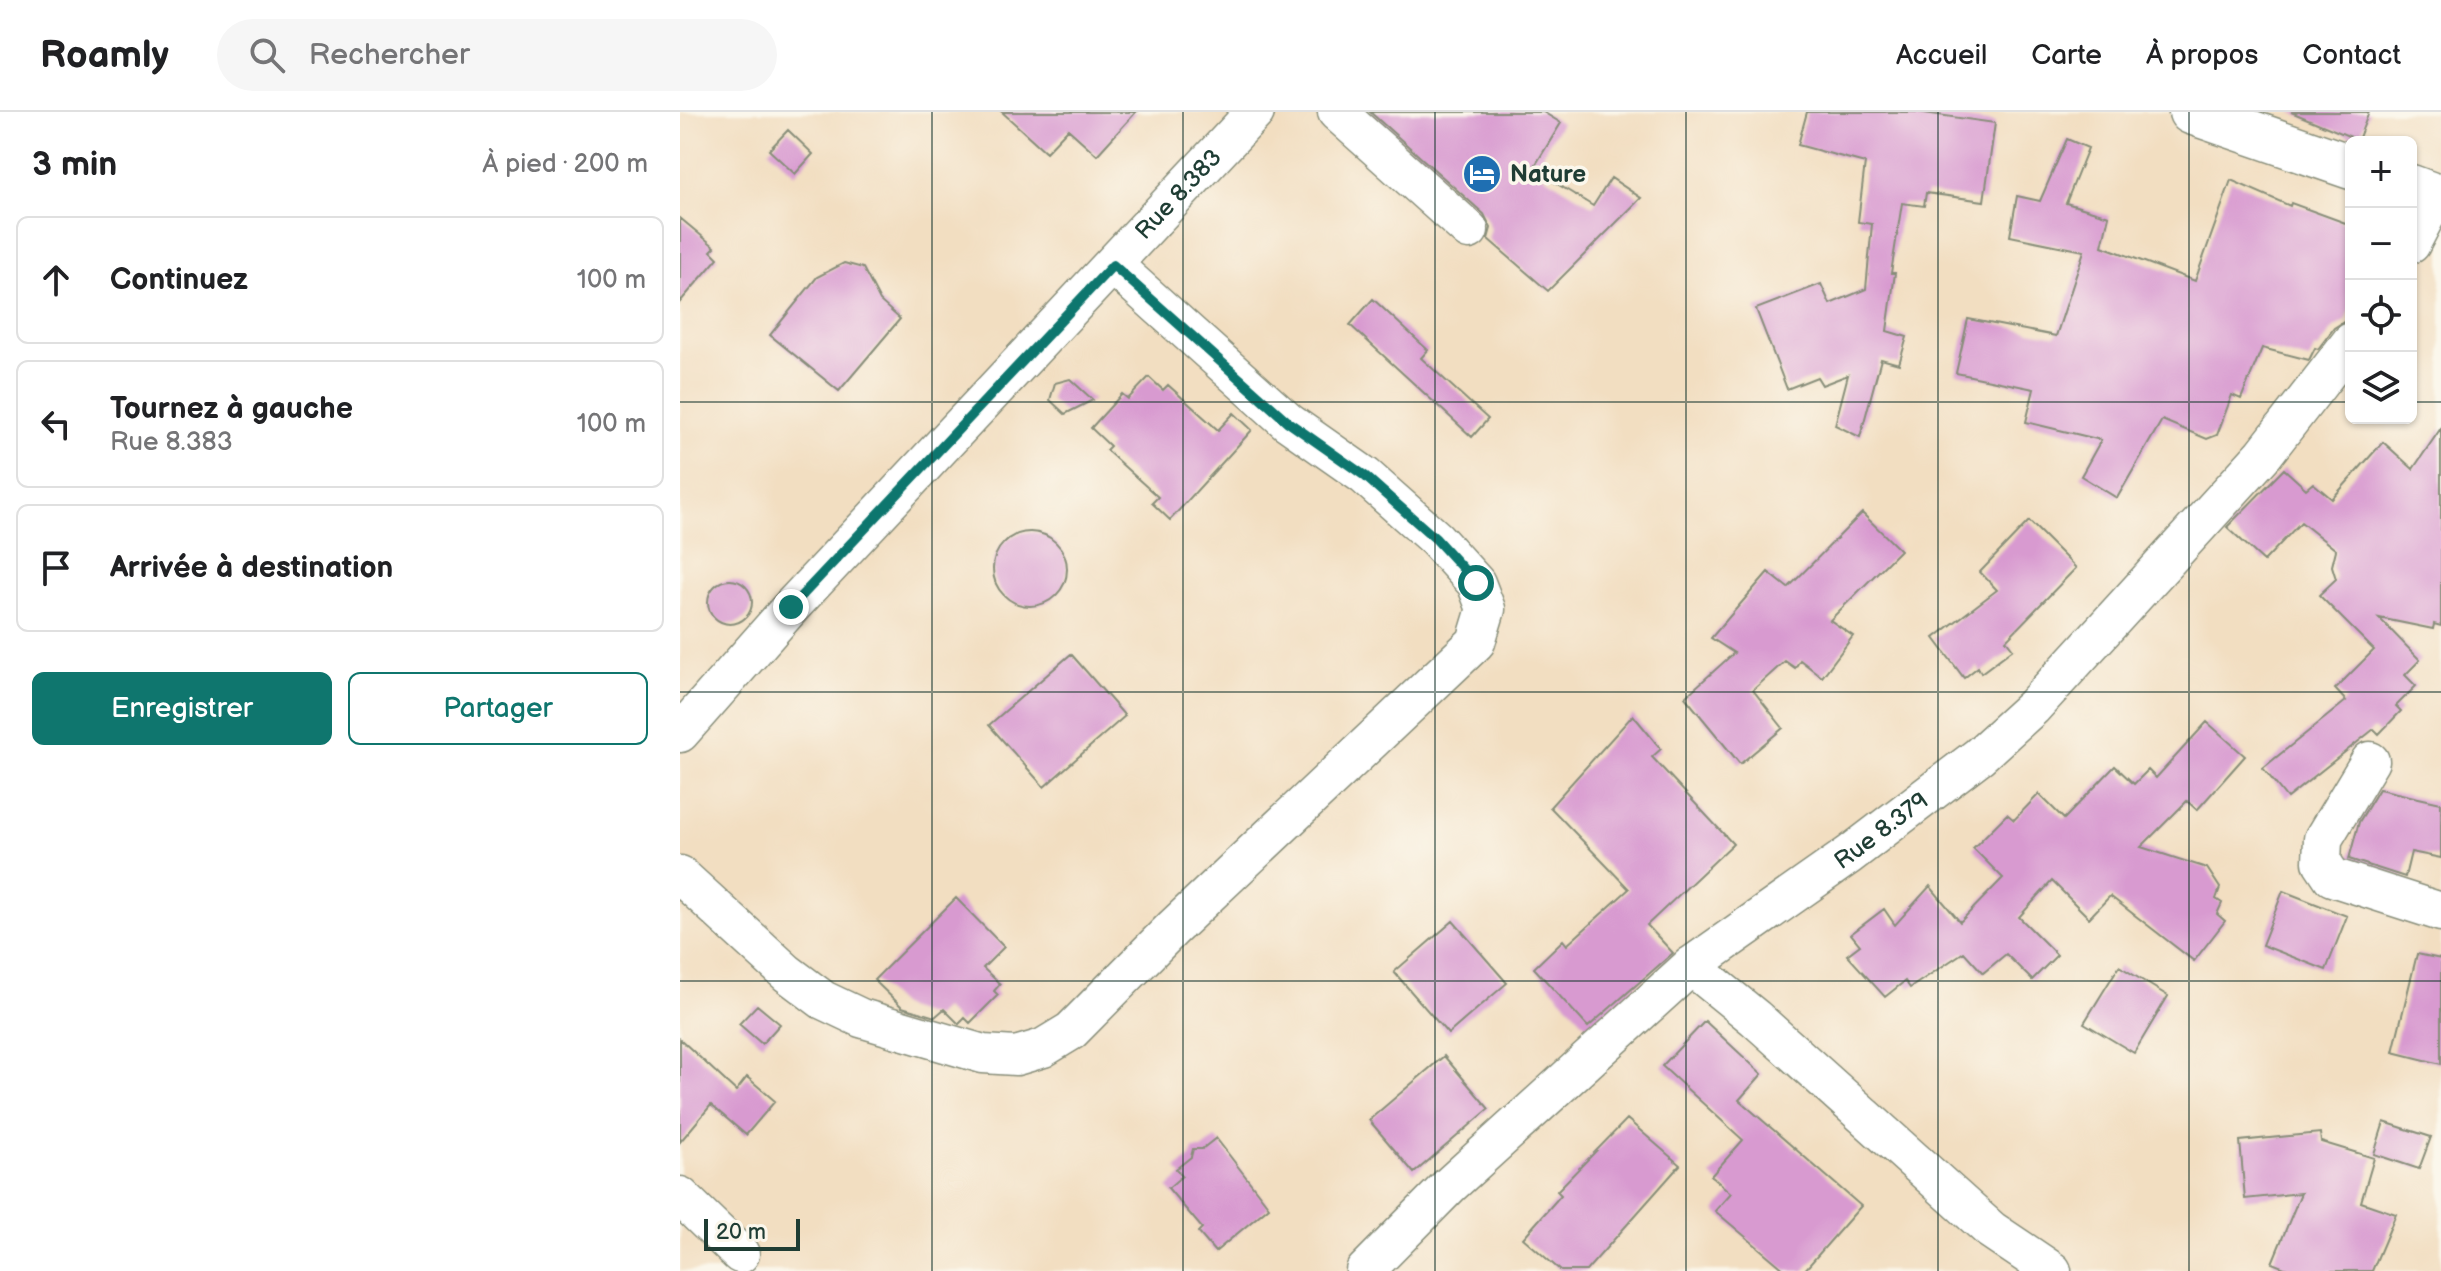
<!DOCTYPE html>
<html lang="fr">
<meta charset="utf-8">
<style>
:root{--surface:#fff;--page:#f6f6f6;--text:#202124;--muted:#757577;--line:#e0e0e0;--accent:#0f766e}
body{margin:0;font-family:"Balsamiq Sans",sans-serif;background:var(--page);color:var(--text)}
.controls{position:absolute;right:24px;top:24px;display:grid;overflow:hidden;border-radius:12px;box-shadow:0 2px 6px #0004}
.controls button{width:72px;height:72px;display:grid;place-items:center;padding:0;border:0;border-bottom:2px solid var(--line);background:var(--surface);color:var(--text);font:40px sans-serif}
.scale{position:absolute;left:24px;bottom:20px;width:96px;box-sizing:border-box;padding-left:8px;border:4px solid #1f3d34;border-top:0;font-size:22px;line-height:28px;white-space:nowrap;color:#1f3d34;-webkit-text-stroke:6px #fbf7ec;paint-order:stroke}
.stop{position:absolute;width:24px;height:24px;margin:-18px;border:6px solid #0f766e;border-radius:50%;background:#fff}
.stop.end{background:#0f766e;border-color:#fff;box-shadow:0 2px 8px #0008}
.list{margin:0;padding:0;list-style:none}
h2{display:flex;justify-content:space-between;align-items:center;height:104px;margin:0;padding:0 32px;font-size:34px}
h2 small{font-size:26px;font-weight:400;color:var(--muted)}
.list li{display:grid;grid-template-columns:52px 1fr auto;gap:24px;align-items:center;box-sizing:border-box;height:128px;margin:0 16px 16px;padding:0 16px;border:2px solid var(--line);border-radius:12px}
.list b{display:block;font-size:30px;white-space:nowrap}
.list p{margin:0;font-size:26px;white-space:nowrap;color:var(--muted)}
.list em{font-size:26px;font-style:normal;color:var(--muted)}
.actions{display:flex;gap:16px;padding:24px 32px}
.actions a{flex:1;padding:18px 0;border:2px solid var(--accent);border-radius:12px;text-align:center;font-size:28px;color:var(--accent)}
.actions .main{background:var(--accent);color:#fff}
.icon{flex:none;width:44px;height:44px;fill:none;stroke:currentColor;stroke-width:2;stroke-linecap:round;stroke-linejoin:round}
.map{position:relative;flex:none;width:1761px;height:1159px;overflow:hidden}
header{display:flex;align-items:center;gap:48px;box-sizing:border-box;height:112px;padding:0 40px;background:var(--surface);border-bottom:2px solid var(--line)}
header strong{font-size:38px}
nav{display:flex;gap:44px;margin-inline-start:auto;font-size:28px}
.search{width:560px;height:72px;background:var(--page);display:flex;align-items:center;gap:20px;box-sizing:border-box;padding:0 28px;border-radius:44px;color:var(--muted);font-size:30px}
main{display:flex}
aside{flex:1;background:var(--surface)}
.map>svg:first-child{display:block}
.building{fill:#d89ad0}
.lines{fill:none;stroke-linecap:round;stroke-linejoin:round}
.minor-casing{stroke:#888e7a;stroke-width:41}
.tertiary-casing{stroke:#888e7a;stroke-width:47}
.minor{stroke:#fff;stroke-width:38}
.tertiary{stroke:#fff;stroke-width:44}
.route{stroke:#0f766e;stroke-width:10}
.grid{fill:none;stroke:#1f3d34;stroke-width:2;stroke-opacity:0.55}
.labels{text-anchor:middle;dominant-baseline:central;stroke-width:7;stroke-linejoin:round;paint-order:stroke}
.poi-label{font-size:24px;font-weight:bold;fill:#1f3d34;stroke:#fbf7ec;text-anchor:start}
.street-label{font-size:24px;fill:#1f3d34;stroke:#fbf7ec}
</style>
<header>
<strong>Roamly</strong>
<div class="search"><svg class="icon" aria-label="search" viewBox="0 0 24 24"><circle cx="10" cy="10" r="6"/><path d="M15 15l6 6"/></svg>Rechercher</div>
<nav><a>Accueil</a><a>Carte</a><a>À propos</a><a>Contact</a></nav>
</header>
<main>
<aside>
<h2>3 min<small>À pied · 200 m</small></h2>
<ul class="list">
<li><svg class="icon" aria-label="ahead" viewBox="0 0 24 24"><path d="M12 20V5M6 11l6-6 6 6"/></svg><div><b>Continuez</b></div><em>100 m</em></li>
<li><svg class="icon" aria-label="left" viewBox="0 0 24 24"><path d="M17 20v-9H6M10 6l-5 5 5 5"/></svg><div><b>Tournez à gauche</b><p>Rue 8.383</p></div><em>100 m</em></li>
<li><svg class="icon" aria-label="arrive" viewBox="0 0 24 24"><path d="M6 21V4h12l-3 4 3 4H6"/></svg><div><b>Arrivée à destination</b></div></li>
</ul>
<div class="actions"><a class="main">Enregistrer</a><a>Partager</a></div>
</aside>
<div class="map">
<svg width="1761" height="1159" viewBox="0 0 1761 1159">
<rect width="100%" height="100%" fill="#fbf7ec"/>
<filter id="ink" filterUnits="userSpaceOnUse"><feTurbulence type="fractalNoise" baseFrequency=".0125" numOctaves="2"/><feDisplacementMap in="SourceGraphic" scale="16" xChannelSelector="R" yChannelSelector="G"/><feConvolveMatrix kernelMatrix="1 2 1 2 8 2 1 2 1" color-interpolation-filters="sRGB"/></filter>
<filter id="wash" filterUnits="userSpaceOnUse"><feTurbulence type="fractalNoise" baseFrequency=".006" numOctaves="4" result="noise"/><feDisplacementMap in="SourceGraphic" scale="32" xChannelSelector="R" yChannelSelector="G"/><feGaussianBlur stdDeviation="1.8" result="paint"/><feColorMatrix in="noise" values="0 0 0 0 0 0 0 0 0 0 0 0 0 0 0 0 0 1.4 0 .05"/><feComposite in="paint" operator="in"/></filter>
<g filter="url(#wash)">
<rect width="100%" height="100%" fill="#f2dec1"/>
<g id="blocks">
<path class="building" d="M322 0H456L417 43 388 17 366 40Z
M690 0H863L881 11 853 57 913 94 931 66 961 86 868 179 808 127 811 116 804 102Z
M1127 0H1237L1315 11 1304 89 1246 81 1244 94 1222 91 1211 161H1215L1207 219 1227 225 1219 252 1201 247 1180 325 1155 313 1168 263 1142 273 1137 265 1107 277 1076 197 1141 172 1150 192 1186 177 1192 112 1178 110 1185 51 1118 33Z
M1611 0H1689L1678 28Z
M108 18 133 42 115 62 89 38Z
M1387 27 1408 36 1386 91 1429 104 1422 134 1515 169 1551 68 1610 94 1611 91 1671 113V194L1665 209 1654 216 1638 237 1635 236 1629 248 1582 236 1561 287 1552 283 1537 323 1527 327 1482 308 1437 386 1401 364 1421 328 1346 310 1354 277 1276 261 1288 207 1376 224 1404 139 1330 124 1337 84 1360 89Z
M0 106 35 135 31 139 38 146 0 190Z
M164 151 183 156 200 189 220 207 159 279 90 223 137 165Z
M693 187 748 238 741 246 808 307 792 325 670 213Z
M469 265 483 278 488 273 538 318 554 301 572 318 490 408 472 391 478 385 426 338 430 334 411 316 442 282 448 287Z
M390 267 413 288 385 302 370 288 375 271Z
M1761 316V514L1754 512 1753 517 1699 506 1740 548 1725 563 1736 574 1716 594 1721 599 1699 622 1694 617 1607 686 1583 656 1666 589 1655 577 1694 538 1639 483 1656 467 1652 454 1656 438 1621 410 1584 449 1547 415 1604 357 1626 377 1633 371 1652 387 1703 330 1733 357Z
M1182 401 1220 438 1150 508 1173 524 1142 565 1120 548 1115 556 1105 549 1073 578 1103 616 1060 652 1005 585 1054 541 1031 526 1088 460 1108 476Z
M1349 409 1396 456 1326 528 1333 537 1301 561 1298 555 1284 566 1254 526 1317 478 1300 460Z
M313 457a37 37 0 1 1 74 0a37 37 0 1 1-74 0Z
M28 490a22 22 0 1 1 44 0a22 22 0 1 1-44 0Z
M391 542 445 604 364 675 309 613Z
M953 603 981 637 972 645 1053 732 967 813 993 841 908 915 854 856 883 828 887 833 949 777 870 695Z
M1527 610 1565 644 1517 698 1507 689 1461 735 1527 756 1540 776 1536 787 1542 791 1537 802 1545 809 1514 849 1430 784 1409 806 1372 769 1339 805 1377 843 1352 868 1326 842 1303 861 1284 840 1230 876 1225 869 1205 885 1167 843 1180 833 1171 822 1204 797 1215 813 1250 774 1280 810 1323 766 1293 736 1327 702 1334 708 1359 682 1384 707 1435 654 1454 672 1468 658 1476 666Z
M1699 677 1761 691V746L1731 740 1725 765 1669 747 1679 710Z
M1603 779 1667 804 1646 858 1582 833Z
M276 786 324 835 303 856 320 872 314 879 318 883 290 911 285 906 279 912 264 897 255 905 222 895 194 868Z
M773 809 827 871 768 922 714 860Z
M1737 842 1761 847V952L1713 940Z
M1439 854 1488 884 1454 941 1404 911Z
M77 893 100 912 82 932 59 912Z
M1025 909 1082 962 1059 988 1181 1094 1124 1159H1106L1035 1099 1051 1081 1031 1064 1063 1028 982 954Z
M0 927 56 979 67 965 95 989 66 1023 31 993 0 1030Z
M764 944 809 997 734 1061 689 1008Z
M947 1007 1000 1053 906 1159H881L843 1126 881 1083 877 1079Z
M1704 1010 1751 1025 1739 1057 1694 1042Z
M1640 1021 1641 1030 1694 1046 1681 1090 1716 1102 1692 1159H1612L1592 1151 1621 1081 1565 1087 1560 1029Z
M536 1026 589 1095 535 1140 518 1120 522 1116 488 1076 502 1064 496 1057 511 1045 513 1037H522Z"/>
</g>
</g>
<g filter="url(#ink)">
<use href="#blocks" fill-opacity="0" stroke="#888e7a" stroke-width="2"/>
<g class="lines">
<defs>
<g id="minor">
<path d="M657 0 789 118"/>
<path d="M1731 132 1756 84"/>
<path id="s1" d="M0 621 111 495 575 0"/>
<path d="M1690 649 1643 727 1642 750 1652 765 1761 800"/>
<path d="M0 763 107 861 143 888 181 906 303 942 336 944 363 936 391 919 493 816 796 530 806 497 796 471 756 427 685 364 608 310 433 153"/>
<path d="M1011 854 1075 906 1311 1118 1372 1159"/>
<path d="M0 1084 60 1142"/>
<path id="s2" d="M685 1159 770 1073 1011 854 1169 743 1299 644 1353 595 1584 342 1671 230"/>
</g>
<path id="tertiary" d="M1511 0 1671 55
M1731 75 1761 86"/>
</defs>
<use href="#minor" class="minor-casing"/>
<use href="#tertiary" class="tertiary-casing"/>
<use href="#minor" class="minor"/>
<use href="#tertiary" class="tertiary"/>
</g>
</g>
<g class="lines" filter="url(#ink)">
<path class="route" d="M111 495 433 153 608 310 685 364 756 427 796 471"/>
</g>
<path class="grid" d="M252 0V1159M503 0V1159M755 0V1159M1006 0V1159M1258 0V1159M1509 0V1159M0 290H1671M1731 290H1761M0 580H1761M0 869H1761"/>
<defs>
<symbol id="hotel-disc" viewBox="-11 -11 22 22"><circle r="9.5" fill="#1f6fb2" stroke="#fbf7ec"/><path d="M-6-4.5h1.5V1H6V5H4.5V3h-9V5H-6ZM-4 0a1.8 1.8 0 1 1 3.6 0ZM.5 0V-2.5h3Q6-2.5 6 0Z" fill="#fff"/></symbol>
</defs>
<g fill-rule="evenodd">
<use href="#hotel-disc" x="780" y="40" width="44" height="44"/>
</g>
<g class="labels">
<g class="poi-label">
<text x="830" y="62">Nature</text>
</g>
<g class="street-label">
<text stroke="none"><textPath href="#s1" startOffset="734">Rue 8.383</textPath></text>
<text stroke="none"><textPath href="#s2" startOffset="680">Rue 8.379</textPath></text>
</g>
</g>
</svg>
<div class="controls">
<button>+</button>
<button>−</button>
<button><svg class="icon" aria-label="locate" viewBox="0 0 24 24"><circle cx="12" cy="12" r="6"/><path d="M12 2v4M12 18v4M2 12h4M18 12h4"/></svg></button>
<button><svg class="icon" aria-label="layers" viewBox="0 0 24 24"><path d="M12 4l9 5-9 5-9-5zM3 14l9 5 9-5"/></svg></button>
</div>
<div class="scale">20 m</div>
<div class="stop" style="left:796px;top:471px"></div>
<div class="stop end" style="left:111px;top:495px"></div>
</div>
</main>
